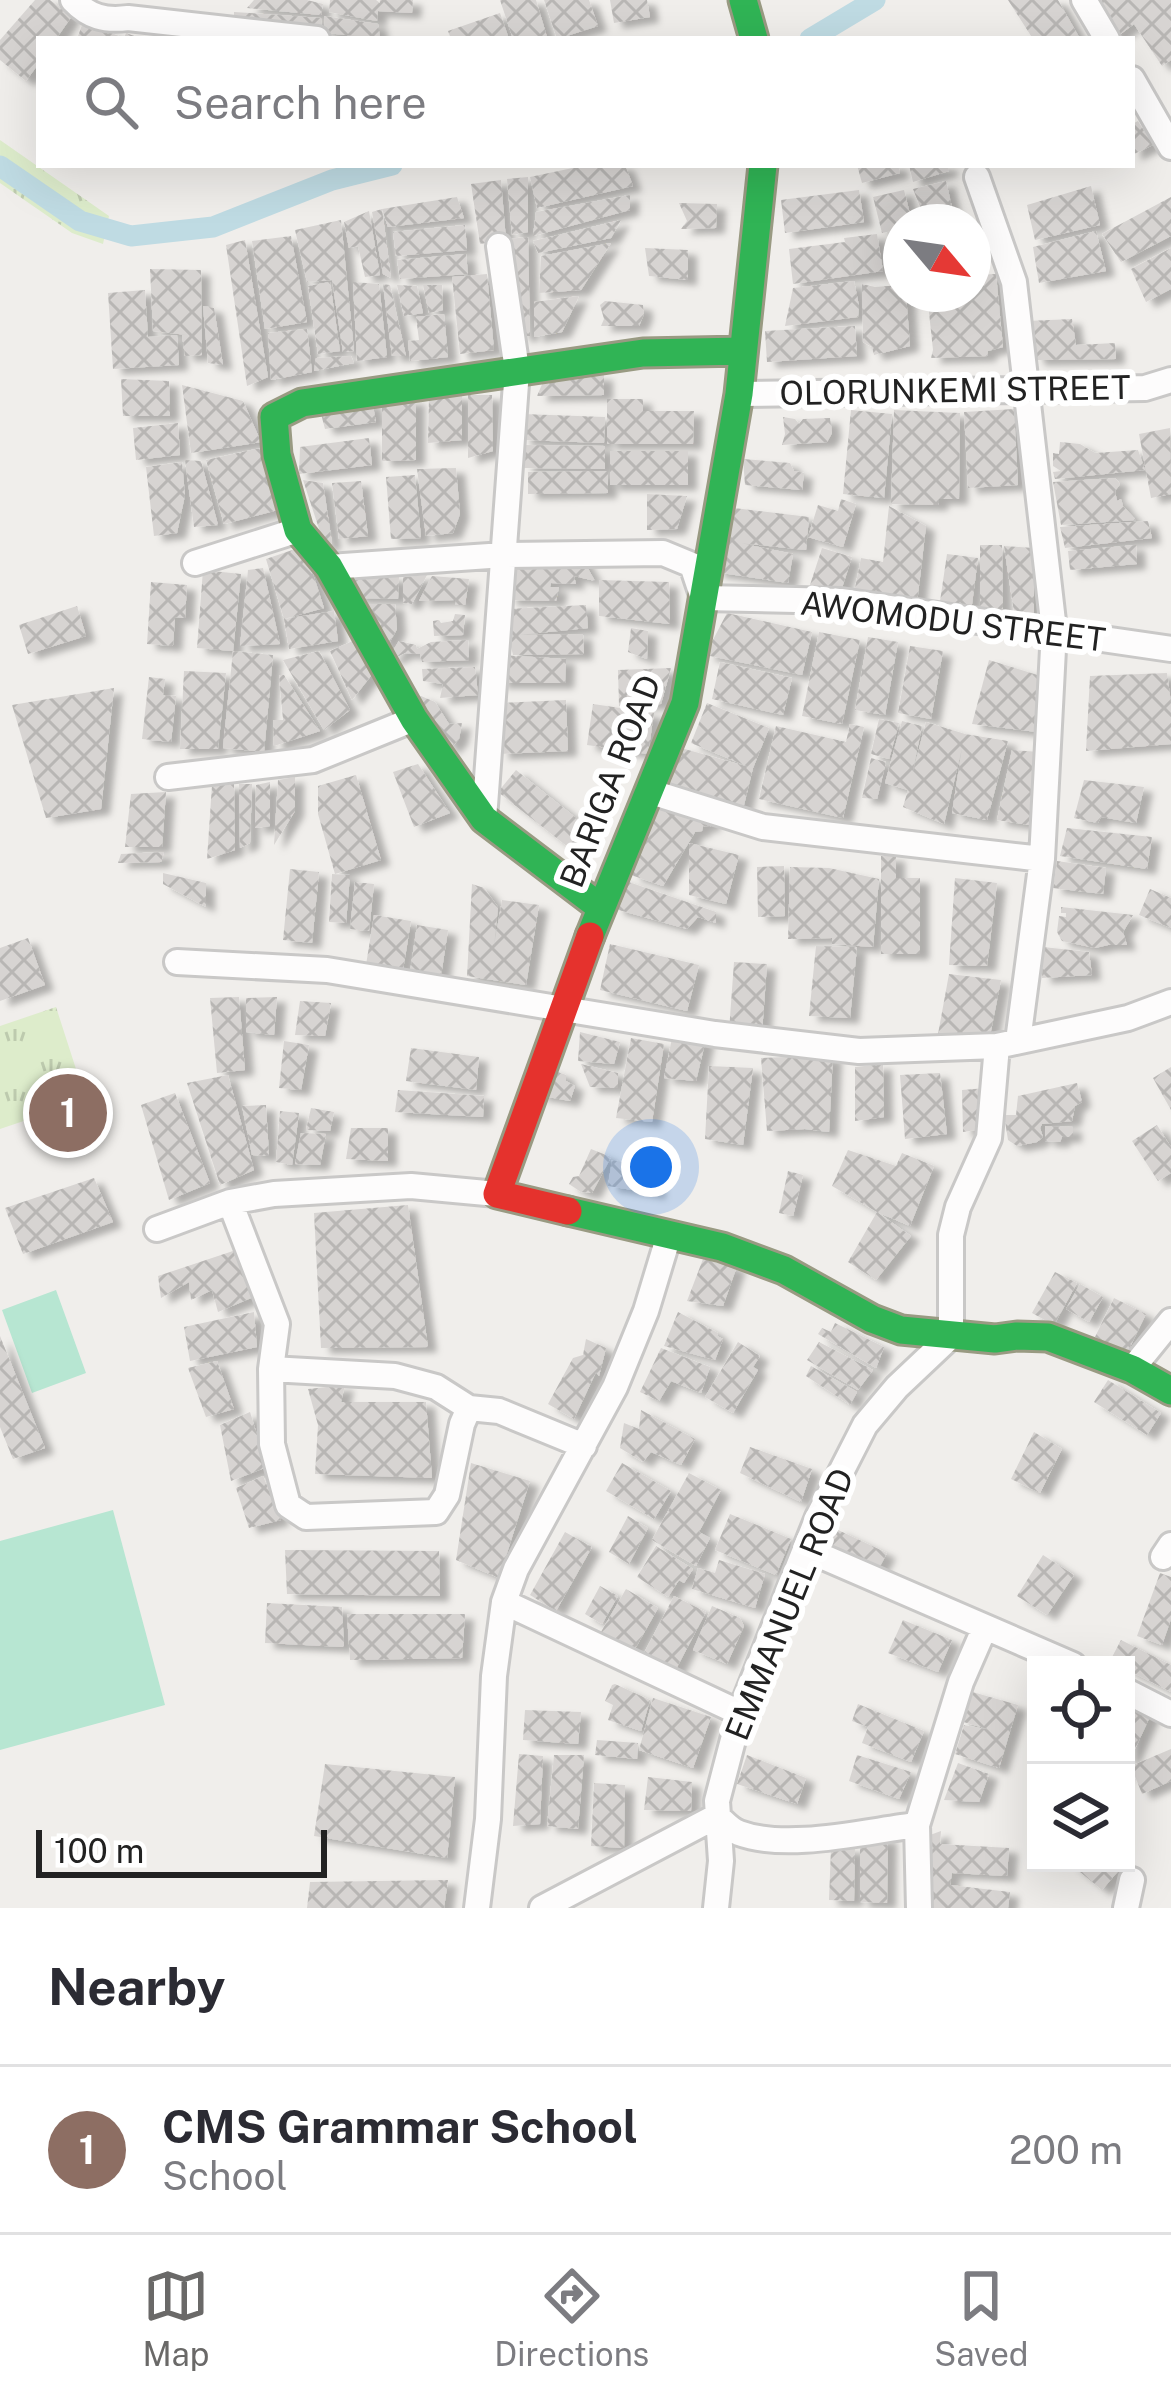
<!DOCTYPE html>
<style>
:root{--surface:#fff;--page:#f7f7f7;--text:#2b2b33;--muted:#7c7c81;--line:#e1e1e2;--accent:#6a6968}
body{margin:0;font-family:"Public Sans",sans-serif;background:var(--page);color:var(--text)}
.controls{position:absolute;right:36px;bottom:36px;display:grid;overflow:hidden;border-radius:0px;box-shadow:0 12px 48px #0002}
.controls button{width:108px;height:108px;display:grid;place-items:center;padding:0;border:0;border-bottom:3px solid var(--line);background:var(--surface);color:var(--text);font:60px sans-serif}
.compass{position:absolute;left:883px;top:204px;width:108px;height:108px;border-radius:50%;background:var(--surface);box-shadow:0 12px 48px #0002;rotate:119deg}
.scale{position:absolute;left:36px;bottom:30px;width:291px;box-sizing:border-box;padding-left:12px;border:6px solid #222;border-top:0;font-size:33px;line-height:42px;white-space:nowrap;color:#222;-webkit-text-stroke:9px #fff;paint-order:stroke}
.you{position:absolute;left:651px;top:1167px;width:42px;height:42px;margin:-30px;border:9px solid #fff;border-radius:50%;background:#1a73e8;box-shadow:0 0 0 18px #1a73e833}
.badge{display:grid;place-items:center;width:78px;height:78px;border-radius:50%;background:var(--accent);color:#fff;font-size:39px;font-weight:700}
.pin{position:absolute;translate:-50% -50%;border:6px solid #fff;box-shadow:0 3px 12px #0006}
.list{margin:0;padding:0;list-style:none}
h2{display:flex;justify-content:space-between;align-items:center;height:156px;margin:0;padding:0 48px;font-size:51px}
h2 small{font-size:39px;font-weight:400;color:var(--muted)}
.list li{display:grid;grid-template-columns:78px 1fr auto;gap:36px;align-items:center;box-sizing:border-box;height:168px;padding:0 48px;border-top:3px solid var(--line)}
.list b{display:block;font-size:45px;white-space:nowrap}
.list p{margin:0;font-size:39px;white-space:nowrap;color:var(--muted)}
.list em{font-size:39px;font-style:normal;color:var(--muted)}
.icon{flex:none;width:66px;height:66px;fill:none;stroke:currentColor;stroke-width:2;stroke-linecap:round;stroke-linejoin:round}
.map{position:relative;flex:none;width:1171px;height:1908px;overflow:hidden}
.search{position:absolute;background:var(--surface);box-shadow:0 12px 48px #0002;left:36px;right:36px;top:36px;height:132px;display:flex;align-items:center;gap:30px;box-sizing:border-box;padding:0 42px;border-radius:0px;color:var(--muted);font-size:45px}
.sheet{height:324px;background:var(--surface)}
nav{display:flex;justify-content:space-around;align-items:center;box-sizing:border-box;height:168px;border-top:3px solid var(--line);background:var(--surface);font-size:33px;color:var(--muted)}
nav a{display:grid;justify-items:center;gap:6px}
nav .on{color:var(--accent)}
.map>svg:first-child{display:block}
.grass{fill:url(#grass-tufts)}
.pitch{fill:#b7e6d2}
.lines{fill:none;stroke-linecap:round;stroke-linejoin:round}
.canal{stroke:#bfdbe3;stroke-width:21}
.building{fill:url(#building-cross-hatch);filter:url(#shadow)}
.street-casing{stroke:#c9c8c7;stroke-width:30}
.fast-casing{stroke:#999a82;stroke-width:33}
.jam-casing{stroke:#999a82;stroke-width:33}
.street{stroke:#fdfcfc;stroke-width:24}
.fast{stroke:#30b455;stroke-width:27}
.jam{stroke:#e5322d;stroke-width:27}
.labels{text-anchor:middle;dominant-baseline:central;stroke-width:12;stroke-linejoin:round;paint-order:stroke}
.street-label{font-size:33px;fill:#222;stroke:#fff}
</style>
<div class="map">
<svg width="1171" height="1908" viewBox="0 0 1171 1908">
<defs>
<pattern id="grass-tufts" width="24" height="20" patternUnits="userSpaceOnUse" patternTransform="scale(3)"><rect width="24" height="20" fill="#ddeccb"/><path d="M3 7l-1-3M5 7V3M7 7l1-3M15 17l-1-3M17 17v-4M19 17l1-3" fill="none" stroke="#bdcaae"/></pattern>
<pattern id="building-cross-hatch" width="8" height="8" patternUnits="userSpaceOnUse" patternTransform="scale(3)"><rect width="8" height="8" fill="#d7d4d2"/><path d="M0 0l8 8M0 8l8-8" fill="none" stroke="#b8b6b4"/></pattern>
<filter id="shadow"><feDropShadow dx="9" dy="5.5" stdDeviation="3" flood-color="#0004"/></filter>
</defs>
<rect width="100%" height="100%" fill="#f0eeeb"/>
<path class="grass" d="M0 140 109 216 103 244 72 233 0 183Z
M56 1007 86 1100 0 1129V1026Z"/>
<path class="pitch" d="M56 1290 86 1373 32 1393 2 1310Z
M113 1510 165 1705 0 1750V1541Z"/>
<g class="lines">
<path class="canal" d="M810 39 875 0
M0 166 80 221 131 236 213 227 332 180 392 165"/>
</g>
<path class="building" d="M35 0H50L72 16 56 39H39V63L26 81 0 60V40Z
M254 0H307L323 4 321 15 247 8Z
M330 0H376L380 3V0H413L412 13 378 11 377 21 329 12Z
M500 0H536L547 37 513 39Z
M544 0H589L598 26 557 39Z
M610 0H647L650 17 614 23Z
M1008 0H1058L1079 37 1033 39Z
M1102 0H1171V60L1162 66 1134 24 1114 39 1093 7Z
M234 12 321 18 322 31 234 25Z
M500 13 509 39H451L448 31Z
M324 16 378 24 380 38 325 33Z
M83 22 124 38 126 33 143 39H77Z
M1138 121 1153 145 1132 155V124Z
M587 165H625L633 186 537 208 530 177Z
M857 165H898L900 173 862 183Z
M909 165H948L949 171 913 182Z
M528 177V232L512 235 507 179Z
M501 180 506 240 480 244 471 184Z
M946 181 954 216 926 222 913 189Z
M1091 186 1100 225 1035 240 1027 205Z
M859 190 864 222 785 233 781 200Z
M904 190 912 222H901V229L882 233 873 197Z
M630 195V210L533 236 536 212Z
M457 197 464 218 388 227 382 209Z
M1171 197V236L1121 262 1102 234Z
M679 203 717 204 716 228 681 229 687 221Z
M382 209 391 278 383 274 372 212Z
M369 211 380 275 365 277 358 246 349 248 344 222Z
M341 220 354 351 343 352 332 280 307 282 295 230Z
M621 220 611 238 538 253 533 241Z
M465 225 467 250 396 256 393 232Z
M1096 231 1106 271 1039 283 1033 247Z
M877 234 883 271 793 284 789 249 845 242 844 238Z
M291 236 307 322 265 329 252 241Z
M528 237 530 336H521L509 239Z
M245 240 268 377 247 386 226 245Z
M611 243 581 290 539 293 541 256Z
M645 248 688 250V280L649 276Z
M1171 248V289L1146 302 1131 269Z
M466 254 468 274 400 279 397 260Z
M150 269 201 270 202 355 185 356 182 335H187L153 331Z
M487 274 494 350 460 354 452 277Z
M996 274 1003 347 988 351 987 356 931 358 933 350 927 294H973V275Z
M854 281 859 306 858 317 785 326 793 288Z
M330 282 340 351 318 354 308 286Z
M353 282 379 284 387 357 357 361Z
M383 284 390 285 406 356H392Z
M862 284 875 287 901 285V294H906L910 346 874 355 872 347 863 342Z
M397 285 417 286 423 313 404 316Z
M423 285H442L443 310 429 313Z
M145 290 148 337 177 335 179 365 113 369 108 293Z
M579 296 562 332 534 337V302Z
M605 301 643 305 644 314 639 326H601L604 319 600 305Z
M203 306 214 308 223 365 208 363Z
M444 314 448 357 410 361 408 341 419 340 416 317Z
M1072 319 1076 345 1115 343 1116 359 1036 360 1027 321Z
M855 326 857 356 767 362 765 331Z
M307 329 312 372 271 380 268 333Z
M351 356 354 363 314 371 316 358Z
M546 375H604V395L537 396Z
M121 379 169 381 170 416H123Z
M182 385 243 401 261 442 191 453Z
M429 394 462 395V440L428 443Z
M468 395H492L493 451 468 458Z
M416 399V460L382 461V401Z
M607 399H643V411H694L693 444H607Z
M372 401 376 422 325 429 320 410Z
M1014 409 1018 485 968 488 964 412Z
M851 410 892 414 884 498 843 494Z
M894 410 960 413 959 499H939V505L891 504Z
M523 414 605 417 604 443 522 440Z
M783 417 795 419 799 424 803 419 830 418 832 433 827 442 782 445 785 434Z
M178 423 180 455 136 460 133 428Z
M1170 428 1171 494 1151 498 1139 434Z
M369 438 372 465 299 474 300 447Z
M1060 442 1080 444 1095 453 1138 450 1145 470 1055 479 1053 472 1061 471 1053 466V453L1059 454Z
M525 445 605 446V469L524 468Z
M261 448 278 510 224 524 206 460Z
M610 451H688V485H610Z
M743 459 790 463 794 471 804 473 802 490 745 485Z
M185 460 201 461 218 525 194 527Z
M182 462 185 495 177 533 154 536 146 467Z
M456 468 460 514 453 533 426 536 417 469Z
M608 471V493L528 494V472Z
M415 475 421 538 391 539 386 477Z
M1115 478 1120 484 1115 491 1117 501 1121 499 1123 506 1136 520 1061 525 1053 482Z
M303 480 323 483 332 543 325 547Z
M361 481 368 536 339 539 332 483Z
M647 494 687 496 677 529 647 530Z
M841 499 856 504 843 547 808 537 818 505 838 511Z
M889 506 926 526 916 612 854 593 861 558 883 562Z
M734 508 809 517 806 550 740 543 793 554 788 583 715 572 720 542 730 541Z
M1148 521 1152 538 1065 548 1060 527Z
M980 545H1002L1003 611H980Z
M1136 545 1137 564 1070 570 1068 551Z
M304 546 324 608 284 619 334 611 338 641 289 649 284 619 266 559Z
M1004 546 1034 548V619H1015Z
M822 548 852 557 840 594 810 585Z
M947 554 978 558 971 612 939 608Z
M582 558 595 581 574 576 576 584 551 583 550 587H559L556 601 508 600 507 559Z
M263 568 280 644 240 646 248 570Z
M203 570 241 574 233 651 197 648Z
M343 571 399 577 398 599 357 598Z
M427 575 412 604 403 603V577Z
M432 576 469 579 465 605H456L455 600 419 601Z
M599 580 669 582 670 624 599 616Z
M151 582 187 585 185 618 175 617 173 646 147 644Z
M360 604H395L397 629 385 651Z
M586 605 588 628 518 635 583 634 584 654 513 655 508 635 507 609Z
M77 606 86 636 28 654 19 625Z
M727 613 812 632 802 675 705 655Z
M455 614 465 615 463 635 434 636 433 621 439 620 441 623 453 621Z
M631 628 648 631 647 659 628 652Z
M819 632 860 640 842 724 802 716Z
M868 637 898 642 885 715 855 710Z
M355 640 374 672 352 700 330 651Z
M468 640 469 660 422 662 420 654 405 653 393 659 389 657 399 641 416 645 417 649 431 642Z
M910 646 943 651 931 719 898 713Z
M233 651 273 655 264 752 223 748Z
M319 651 350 710 324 730 283 660Z
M501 655 566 659 565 683H498Z
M989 660 1044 677 1037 732 972 724Z
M720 662 792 678 783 715 712 699Z
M475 667 478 695 440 698 443 684 423 681 422 669Z
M671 668 661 704 619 706 618 670Z
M184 671 226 673 218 749H180Z
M1167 673 1171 703V744L1086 751 1090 676Z
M279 675H284L320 731 274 746 273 720H283Z
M149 677 165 679 163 695 176 696 171 742 142 739Z
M114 688 101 809 46 818 12 705Z
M421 696 435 702 449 724 462 723 459 739 450 749 416 698Z
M566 700 568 751 500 754 499 703Z
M707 703 769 728 753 768 743 809 670 785 681 748 749 767 691 743Z
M593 704 654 713 648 754 587 745Z
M879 719 899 723 889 759 871 754Z
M902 721 922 726 912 775 926 722 965 734 1008 741 987 820 952 813 962 748 944 824 903 807 908 790 885 783Z
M850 724 864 727 843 818 759 799 776 726 846 742Z
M1012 750 1040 752 1029 825 997 820Z
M871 758 886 762 877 799 862 798Z
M418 764 450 813 414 827 393 772Z
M516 770 585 825 568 847 498 792Z
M356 775 381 860 335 874 318 814V786Z
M295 777V811L274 845 278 780Z
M1084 780 1144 787 1136 823 1101 817 1098 823 1074 818Z
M270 782V826L255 828 256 785Z
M234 784 235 850 207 859 212 785Z
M239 784H252L250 843 240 848Z
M166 792 162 847H125L131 794Z
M650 802 713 817 710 827 703 826 702 831 695 832 663 886 631 875 634 870 629 865Z
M1067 828 1152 837 1147 869 1060 856Z
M689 843 739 855 726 904 689 895Z
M164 852 161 862 118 863 121 854Z
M881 856H896V878H920V954H881Z
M1057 861 1106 868 1103 894 1053 888Z
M784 866 785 916 758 917 757 867Z
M790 867 829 868 879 879 873 947 832 944V938L788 939Z
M290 869 319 872 312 943 283 940Z
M163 873 206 883V907L163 884Z
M332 874 350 875 346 923 329 922Z
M617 878 716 912V923L698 917 687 929 615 909Z
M955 878 997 883 987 966 949 965Z
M355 882 374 884 369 931 350 929Z
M472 884 484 888 498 907 494 946 502 900 539 905 526 985 467 976Z
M1150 889 1171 898V928L1139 915Z
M1061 907 1133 915 1123 932 1127 945H1108L1095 948 1062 941 1057 932 1059 916 1066 917V913H1061Z
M374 915 411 921 403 970 366 965Z
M417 925 448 930 441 976 410 972Z
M28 938 45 985 0 1001V948Z
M610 944 699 965 687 1011 600 990Z
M816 946 857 947 850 1018 809 1016Z
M1043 947 1089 952 1092 975 1042 978Z
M734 962 767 964 762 1033 729 1031Z
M949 974 1001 980 990 1036 938 1034Z
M239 997 245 1070 217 1073 210 998Z
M277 997 274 1035 246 1032V998Z
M300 1001 331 1003 325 1036 295 1035Z
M580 1032 620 1042 614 1064 578 1061Z
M673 1033 706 1039 696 1081 664 1078Z
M631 1038 664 1044 652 1122 616 1118Z
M284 1041 309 1045 301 1090 279 1088Z
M411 1048 479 1057 476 1090 406 1081Z
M833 1055 829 1132 805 1129 767 1131 761 1058Z
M581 1064 618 1073V1088L590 1087Z
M883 1064 884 1117 855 1121V1067Z
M709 1066 753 1068 743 1145 705 1139Z
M1171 1067V1110L1153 1078Z
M547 1068 566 1075V1081L575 1086 570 1101 537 1095Z
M940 1073 947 1134 905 1139 900 1075Z
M228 1075 254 1170 220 1185 187 1083Z
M1077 1083 1082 1102 1075 1106 1072 1121 1042 1124 1040 1128 1043 1137 1037 1142 1017 1146 1008 1140 1004 1115H1016L1018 1096Z
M987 1088 982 1129 963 1132 962 1090Z
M398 1090 484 1096 483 1117 395 1112Z
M175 1093 210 1183 169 1200 141 1105Z
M266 1105 269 1156 252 1155 242 1106Z
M311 1108 334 1112 330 1131 306 1130Z
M280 1111 299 1113 292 1165 276 1162Z
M1157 1125 1171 1147V1173L1158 1181 1132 1141Z
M1045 1126 1073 1127V1137H1062L1060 1142 1045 1141Z
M351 1128H388V1161L346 1159Z
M301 1133 326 1134 320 1165 295 1164Z
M591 1149 611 1157 592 1193 581 1192 569 1184 573 1177 579 1176Z
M848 1150 896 1166 902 1153 934 1166 910 1226 877 1212 911 1236 876 1280 848 1262 877 1212 832 1186Z
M612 1160 656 1168 657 1194 608 1186Z
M788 1171 803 1175 793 1216 779 1213Z
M94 1178 113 1222 23 1254 5 1208Z
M408 1205 428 1347 321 1348 314 1213Z
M239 1249 251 1298 218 1312 212 1290 191 1300 189 1282 161 1298 158 1276Z
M703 1259 737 1266 723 1306 687 1301Z
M1055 1272 1077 1283 1054 1325 1032 1313Z
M1080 1284 1103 1297 1089 1322 1066 1309Z
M1114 1298 1146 1314 1127 1353 1095 1337Z
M254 1312 257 1347 190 1361 184 1327Z
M678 1312 718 1333 717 1336 723 1339 715 1360 664 1346Z
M835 1323 884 1347 876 1368 818 1334 822 1328 831 1332Z
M0 1336 45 1448 13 1459 0 1427Z
M586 1339 606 1348 599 1376 596 1372 574 1419 548 1404 573 1358 583 1355Z
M738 1342 760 1356 753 1367 758 1370 733 1413 705 1397Z
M819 1342 873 1370 858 1390 807 1360Z
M661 1348 710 1367 701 1393 671 1381 659 1401 640 1392Z
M217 1361 234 1409 206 1417 188 1368Z
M811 1366 857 1392 850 1405 806 1376Z
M1108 1380 1161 1413 1147 1435 1094 1402Z
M345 1385 341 1402H426L432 1478 315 1474 318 1425 308 1389Z
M641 1410 695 1439 681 1465 651 1452 643 1462 620 1448 624 1423 639 1429Z
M250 1412 267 1467 231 1481 220 1425Z
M1034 1432 1062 1449 1040 1493 1011 1479Z
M750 1447 812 1469 801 1502 740 1473Z
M471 1463 530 1481 499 1578 456 1560Z
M622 1463 671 1491 654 1519 606 1491Z
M689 1473 721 1490 699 1532 710 1538 696 1566 652 1540Z
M263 1476 281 1520 249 1528 236 1488Z
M730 1514 791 1539 776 1575 715 1550Z
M628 1516 648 1528 629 1564 609 1552Z
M836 1529 887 1553 878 1570 827 1548Z
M565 1532 592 1547 556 1611 530 1595Z
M656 1546 693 1569 684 1583 679 1580 668 1597 637 1577Z
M285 1550 439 1551 440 1596 287 1594Z
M1043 1555 1074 1575 1047 1615 1017 1596Z
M719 1560 765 1574 755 1608 692 1589 698 1568 715 1573Z
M1160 1573 1171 1577V1619L1162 1645 1137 1636Z
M600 1586 618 1596 602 1624 585 1614Z
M626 1589 658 1608 631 1656 598 1637Z
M674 1596 706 1612 675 1671 643 1655Z
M267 1603 342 1607 344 1647 265 1643Z
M712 1606 740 1618 744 1626 727 1664 693 1650Z
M347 1614H465L462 1658 350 1660Z
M903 1620 952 1640 938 1672 888 1653Z
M1121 1640 1171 1665V1692L1126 1669V1665L1110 1661Z
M615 1684 650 1700 641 1731 608 1720 613 1705 605 1701 612 1685Z
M969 1691 1018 1705 999 1768 955 1754 964 1725 991 1730 960 1721Z
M653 1698 711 1717 693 1768 639 1750Z
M1126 1698 1153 1710 1130 1760 1126 1758Z
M858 1704 924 1731 911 1762 862 1743 868 1727 852 1721Z
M525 1710 581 1712 578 1744 523 1740Z
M597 1740 638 1743 637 1759 595 1755Z
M1171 1749V1781L1142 1794 1131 1766 1126 1778V1764L1131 1766Z
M519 1754 543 1756 540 1824 513 1826Z
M554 1755H584L578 1829 547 1826Z
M747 1755 806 1778 797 1804 737 1784Z
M857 1755 911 1772 899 1799 849 1781Z
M958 1763 989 1774 979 1802 944 1800Z
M325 1764 455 1777 447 1858 314 1836Z
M648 1777 692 1782 691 1811 644 1810Z
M594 1783 625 1785 624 1848 591 1846Z
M941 1831 940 1844 1009 1848 1007 1876 952 1873 950 1885 1010 1892 1008 1908H925L930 1835Z
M860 1837H888L887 1903 860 1902Z
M831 1847 855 1848 854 1901 829 1900Z
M1069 1863H1125L1102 1890Z
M448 1880 444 1908H307L310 1882Z"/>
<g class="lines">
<defs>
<path id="street" d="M73 0C89 17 105 21 128 18L317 39
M1084 0 1107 39
M1132 79 1171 147
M977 177 1014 282 1054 630 1042 859 1018 1041
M739 394 1145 388 1171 380
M195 563 298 530
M329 567 504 555 663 553 692 565 703 598 841 601 1171 649
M168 777 313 760 414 719
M648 791 763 827 1042 859
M484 819 517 370 499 246
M177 962 327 970 715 1034 859 1051 997 1046 1128 1018 1171 1002
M230 1202 277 1324 271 1369 272 1444 288 1505 306 1517 436 1512 447 1495 462 1424 469 1408 499 1411 584 1446
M157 1229 230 1202 274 1194 411 1186 497 1194
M271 1369 395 1376 436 1387 469 1408
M1132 1369 1171 1321
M805 1549 1073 1665
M1163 1557 1171 1545
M504 1602 740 1713
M1126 1691 1171 1714
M477 1908 488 1819 494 1676 504 1602 516 1569 615 1387 646 1311 669 1235
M542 1908 717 1816C724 1822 730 1830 739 1833 787 1851 866 1831 917 1825
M716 1908 721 1861 717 1801 740 1713 818 1517 865 1425 897 1387 951 1336V1235L958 1207 989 1138 997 1046
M919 1908 917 1825 961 1682 985 1627
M1126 1908 1132 1880"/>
<path id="fast" d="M743 0 754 39
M600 907 484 819 414 719 329 567 298 530 277 455 274 417 302 403 643 353 743 351
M590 936 685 703 739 394 763 165
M568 1211 722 1247 784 1270 872 1319 901 1330 995 1339 1017 1336 1048 1337 1132 1369 1171 1391"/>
<path id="jam" d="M568 1211 497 1194 590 936"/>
</defs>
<use href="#street" class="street-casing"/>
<use href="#fast" class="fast-casing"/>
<use href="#jam" class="jam-casing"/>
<use href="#street" class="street"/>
<use href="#fast" class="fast"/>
<use href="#jam" class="jam"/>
</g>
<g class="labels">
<g class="street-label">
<text transform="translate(955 390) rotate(-1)">OLORUNKEMI STREET</text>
<text transform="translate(953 621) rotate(7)">AWOMODU STREET</text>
<text transform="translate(610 781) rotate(-69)">BARIGA ROAD</text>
<text transform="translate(789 1604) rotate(-68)">EMMANUEL ROAD</text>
</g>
</g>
</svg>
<div class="controls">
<button><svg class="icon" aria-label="locate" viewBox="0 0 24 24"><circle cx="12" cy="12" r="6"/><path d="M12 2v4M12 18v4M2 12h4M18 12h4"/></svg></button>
<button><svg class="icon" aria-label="layers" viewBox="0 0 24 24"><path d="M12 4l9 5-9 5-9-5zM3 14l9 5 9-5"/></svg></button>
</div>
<svg class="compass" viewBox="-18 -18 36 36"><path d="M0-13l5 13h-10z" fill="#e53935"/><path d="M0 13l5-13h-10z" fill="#7c7c81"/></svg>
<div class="scale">100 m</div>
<div class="you"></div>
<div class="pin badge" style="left:68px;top:1113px;background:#8d6e63">1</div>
<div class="search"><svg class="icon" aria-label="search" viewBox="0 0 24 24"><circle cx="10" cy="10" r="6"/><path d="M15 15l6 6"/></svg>Search here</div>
</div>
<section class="sheet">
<h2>Nearby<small></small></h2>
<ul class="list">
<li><span class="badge" style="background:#8d6e63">1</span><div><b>CMS Grammar School</b><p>School</p></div><em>200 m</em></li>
</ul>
</section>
<nav>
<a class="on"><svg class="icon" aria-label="map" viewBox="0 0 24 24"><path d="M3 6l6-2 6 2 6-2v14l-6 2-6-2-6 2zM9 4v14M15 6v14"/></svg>Map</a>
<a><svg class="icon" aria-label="directions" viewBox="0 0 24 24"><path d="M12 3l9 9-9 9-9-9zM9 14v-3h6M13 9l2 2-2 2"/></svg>Directions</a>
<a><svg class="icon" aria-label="saved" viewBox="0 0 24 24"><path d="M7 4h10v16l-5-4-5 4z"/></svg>Saved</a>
</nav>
